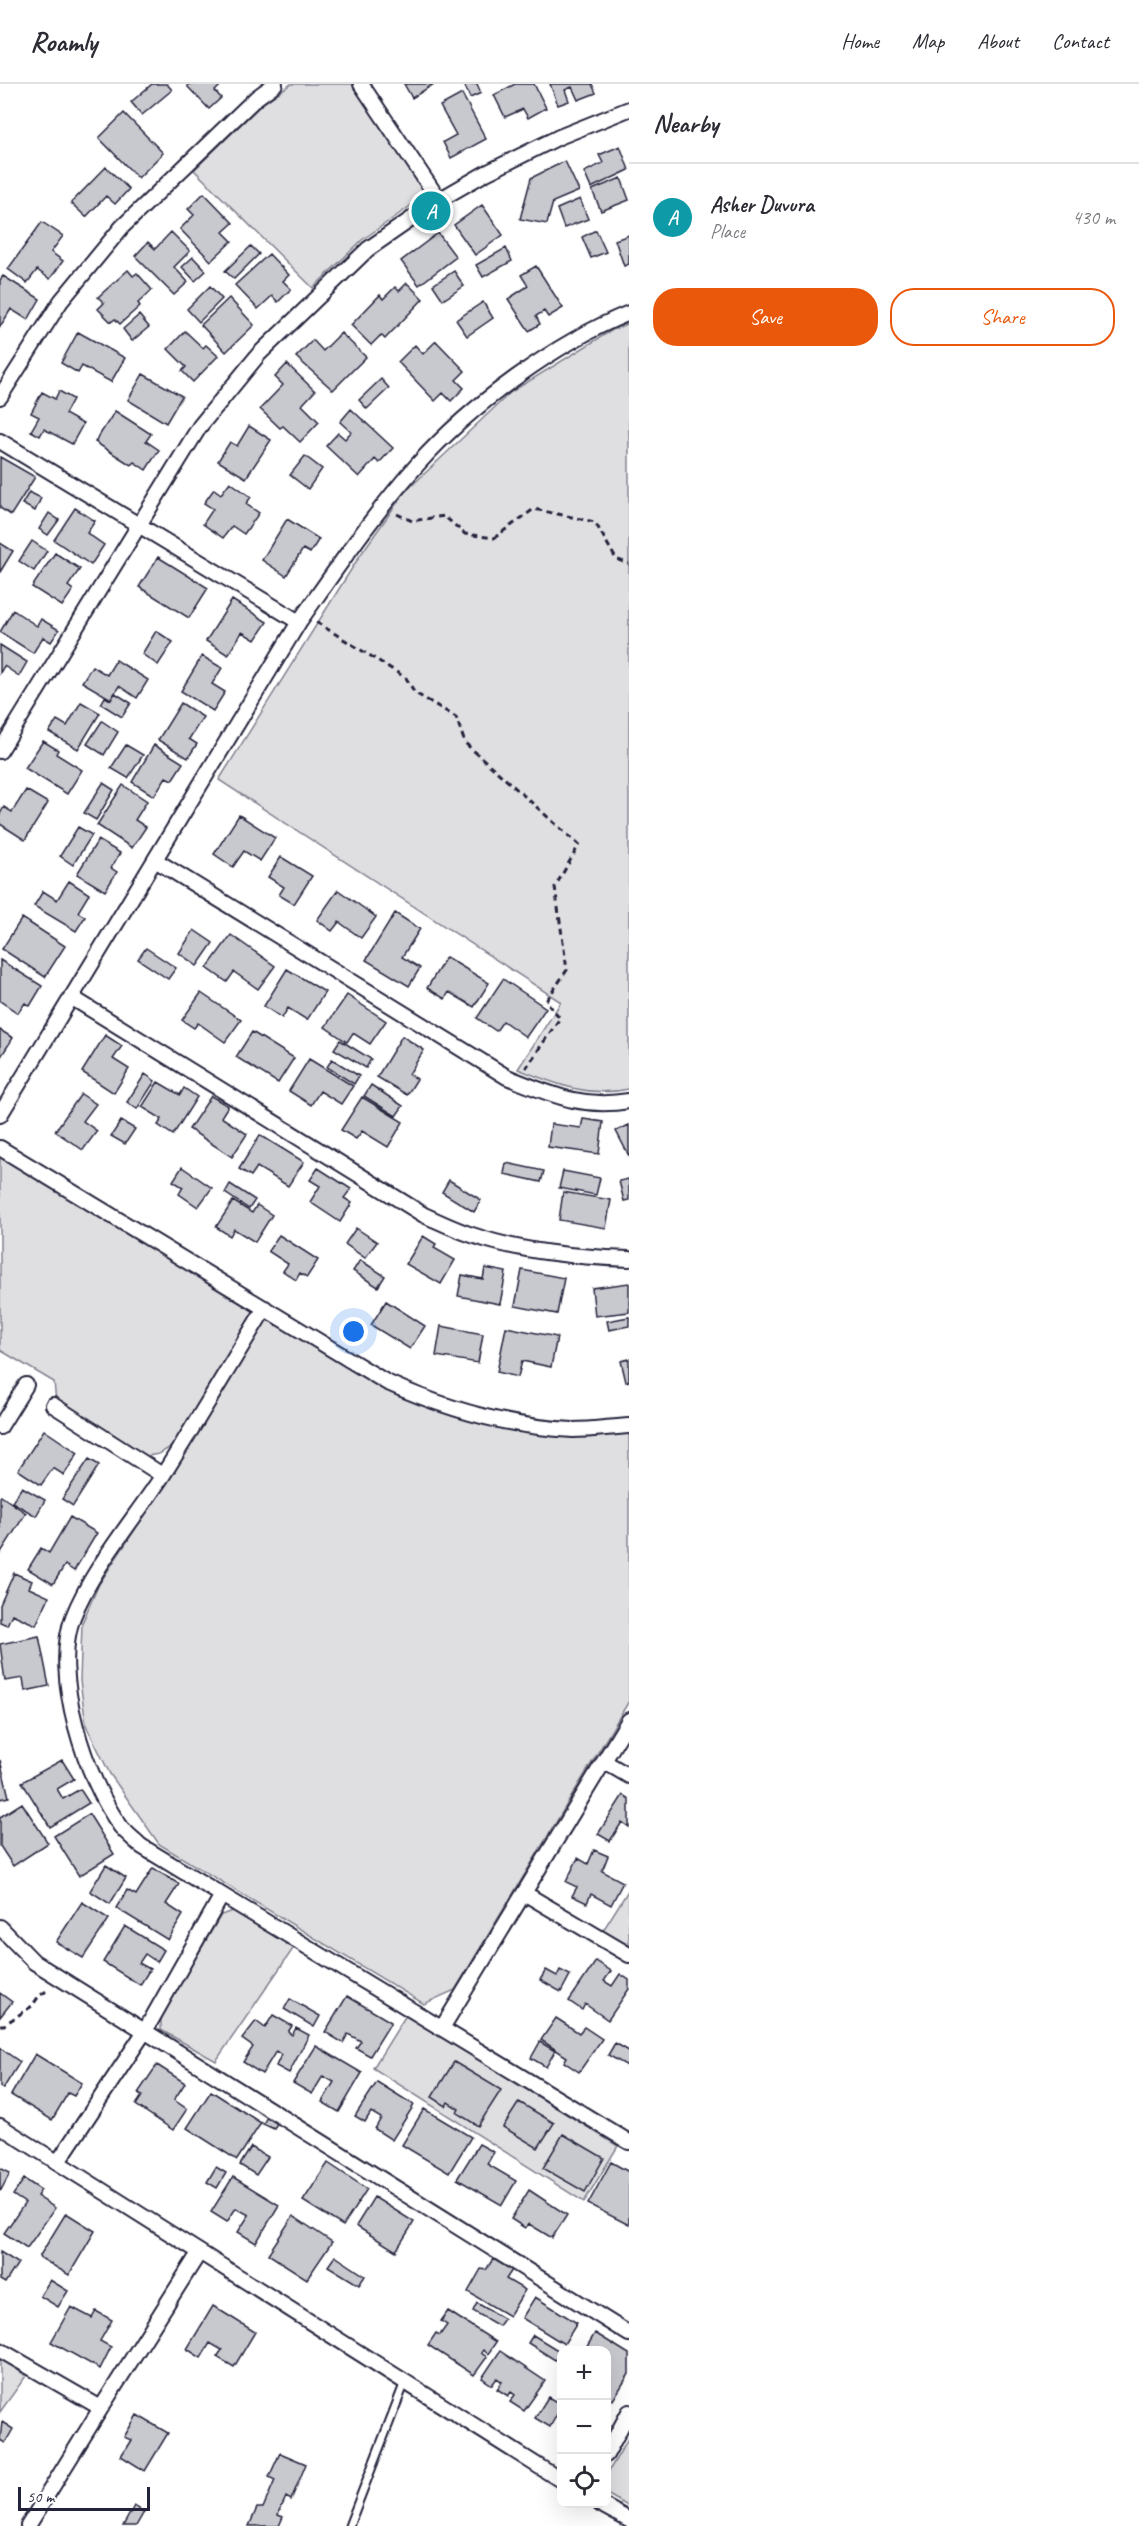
<!DOCTYPE html>
<meta charset="utf-8">
<style>
:root{--surface:#fff;--page:#f7f7f7;--text:#2b2b33;--muted:#7c7c81;--line:#e1e1e2;--accent:#ea580c}
body{margin:0;font-family:Caveat,sans-serif;background:var(--page);color:var(--text)}
.controls{position:absolute;right:18px;bottom:18px;display:grid;overflow:hidden;border-radius:12px;box-shadow:0 6px 24px #0002}
.controls button{width:54px;height:54px;display:grid;place-items:center;padding:0;border:0;border-bottom:2px solid var(--line);background:var(--surface);color:var(--text);font:30px sans-serif}
.scale{position:absolute;left:18px;bottom:15px;width:132px;box-sizing:border-box;padding-left:6px;border:3px solid #22223b;border-top:0;font-size:16px;line-height:21px;white-space:nowrap;color:#22223b;-webkit-text-stroke:4px #fff;paint-order:stroke}
.you{position:absolute;left:354px;top:1248px;width:21px;height:21px;margin:-15px;border:4px solid #fff;border-radius:50%;background:#1a73e8;box-shadow:0 0 0 9px #1a73e833}
.badge{display:grid;place-items:center;width:39px;height:39px;border-radius:50%;background:var(--accent);color:#fff;font-size:20px;font-weight:700}
.pin{position:absolute;translate:-50% -50%;border:3px solid #fff;box-shadow:0 2px 6px #0006}
.list{margin:0;padding:0;list-style:none}
h2{display:flex;justify-content:space-between;align-items:center;height:78px;margin:0;padding:0 24px;font-size:26px}
h2 small{font-size:20px;font-weight:400;color:var(--muted)}
.list li{display:grid;grid-template-columns:39px 1fr auto;gap:18px;align-items:center;box-sizing:border-box;height:108px;padding:0 24px;border-top:2px solid var(--line)}
.list b{display:block;font-size:22px;white-space:nowrap}
.list p{margin:0;font-size:20px;white-space:nowrap;color:var(--muted)}
.list em{font-size:20px;font-style:normal;color:var(--muted)}
.actions{display:flex;gap:12px;padding:18px 24px}
.actions a{flex:1;padding:14px 0;border:2px solid var(--accent);border-radius:24px;text-align:center;font-size:21px;color:var(--accent)}
.actions .main{background:var(--accent);color:#fff}
.icon{flex:none;width:33px;height:33px;fill:none;stroke:currentColor;stroke-width:2;stroke-linecap:round;stroke-linejoin:round}
.map{position:relative;flex:none;width:629px;height:2442px;overflow:hidden}
header{display:flex;align-items:center;gap:36px;box-sizing:border-box;height:84px;padding:0 30px;background:var(--surface);border-bottom:2px solid var(--line)}
header strong{font-size:28px}
nav{display:flex;gap:33px;margin-inline-start:auto;font-size:21px}
main{display:flex}
aside{flex:1;background:var(--surface)}
.map>svg:first-child{display:block}
.green{fill:#dfdfe2;stroke:#80808e;stroke-width:1.5}
.building{fill:#c8c8cf;stroke:#22223b;stroke-width:1.5}
.lines{fill:none;stroke-linecap:round;stroke-linejoin:round}
.service-casing{stroke:#22223b;stroke-width:11}
.minor-casing{stroke:#22223b;stroke-width:18}
.path{stroke:#22223b;stroke-width:3;stroke-dasharray:6 4.5;stroke-linecap:butt}
.service{stroke:#fff;stroke-width:7}
.minor{stroke:#fff;stroke-width:14}
</style>
<header>
<strong>Roamly</strong>
<nav><a>Home</a><a>Map</a><a>About</a><a>Contact</a></nav>
</header>
<main>
<div class="map">
<svg width="629" height="2442" viewBox="0 0 629 2442">
<rect width="100%" height="100%" fill="#fff"/>
<filter id="ink" filterUnits="userSpaceOnUse"><feTurbulence type="fractalNoise" baseFrequency=".0167" numOctaves="2"/><feDisplacementMap in="SourceGraphic" scale="12" xChannelSelector="R" yChannelSelector="G"/><feConvolveMatrix kernelMatrix="1 2 1 2 8 2 1 2 1" color-interpolation-filters="sRGB"/></filter>
<g filter="url(#ink)">
<path class="green" d="M291 0H354L426 111 362 156 313 204 194 86 261 21Z
M629 239V1005C588 1014 555 1000 518 985L561 918 219 696 359 473 404 409 511 308 614 245Z
M0 1070 258 1224 174 1361 159 1370 141 1373 56 1318 54 1298 0 1266Z
M267 1233 383 1302 511 1344 629 1347V1617L455 1906 424 1920 159 1760 110 1690 86 1641 80 1597 82 1539 99 1500 170 1393Z
M629 1805V1864L602 1848Z
M236 1826 295 1862 216 1977 161 1946V1932L221 1831Z
M406 1931 618 2062 584 2118 373 1984Z
M0 2274 26 2292 0 2328Z
M629 2353V2423L607 2410V2390Z"/>
<path class="building" d="M152 0H167L172 6 142 31 131 18Z
M189 0H222L215 7 221 14 209 25 187 2Z
M404 0H434L412 14Z
M464 0H477L481 9 470 14Z
M515 0H534L546 24 528 34 523 25 505 33 494 11Z
M550 0H592L596 9 578 16 572 3 565 6 569 17 558 21Z
M462 10 486 55 451 74 443 58 456 51 440 22Z
M124 29 163 69 138 94 99 54Z
M620 62 629 86 591 104 584 88 603 79 599 71Z
M565 77 579 107 553 118 547 140 520 135 531 94Z
M106 83 129 105 115 120 106 112 86 133 71 119Z
M621 94 629 116 601 127 592 106Z
M204 109 233 139 223 148 232 157 211 177 180 145 194 131 188 125Z
M580 115 588 135 564 144 557 125Z
M482 121 503 151 475 171 454 141Z
M42 138 63 152 51 168 63 177 50 195 37 186 27 199 8 185Z
M596 146 606 168 591 174 582 153Z
M171 148 190 167 174 183 188 198 174 211 135 172 148 158 155 165Z
M438 149 456 173 419 201 401 177Z
M629 151V180L624 182 615 156Z
M251 162 259 170 234 195 225 187Z
M506 164 512 177 483 193 476 181Z
M269 170 289 191 283 197 291 205 278 218 272 212 258 225 235 201Z
M193 173 206 187 195 197 182 183Z
M536 182 563 224 548 233 544 227 536 232 540 240 529 247 508 215 528 202 521 191Z
M128 186 133 192 137 189 152 206 138 219 140 222 120 240 115 235 111 238 98 225 104 219 98 213Z
M454 187 464 202 443 216 433 201Z
M3 192 40 215 28 236 11 225 0 243V196Z
M407 199 423 215 385 255 381 251 371 261 351 241 380 211 383 215 395 203 399 207Z
M210 202 222 215 199 238 187 225Z
M229 214 254 241 226 268 201 241Z
M483 218 493 234 467 252 456 236Z
M139 231 149 243 132 257 123 245Z
M185 247 203 264 206 261 218 272 193 298 182 287 186 283 168 265Z
M78 248 125 274 111 298 82 282 78 289 61 279Z
M341 249 366 273 333 306 296 273 313 256 323 267Z
M436 257 465 287 456 296 464 304 451 317 443 309 435 317 398 278 415 261 423 270Z
M287 280 315 307 302 321 319 338 300 358 283 342 280 344 260 325 283 301 275 293Z
M143 290 182 312 166 339 128 316Z
M381 295 389 304 367 325 359 316Z
M59 307 73 315 65 330 83 340 72 360 44 345 40 352 31 347 39 333 31 329 42 308 55 315Z
M351 325 393 364 379 379 375 375 359 393 326 362 338 349 345 355 351 348 340 338Z
M115 327 151 350 146 357 159 366 146 386 134 378 131 381 95 358Z
M249 342 271 356 246 394 218 377 230 358 237 362Z
M305 372 322 385 308 405 290 391Z
M0 373 35 393 11 431 0 424Z
M230 398 251 413 246 420 259 429 244 450 232 442 223 454 203 440 213 425 204 419 214 405 221 410Z
M29 408 41 414 35 427 22 420Z
M75 424 95 437 87 449 104 461 91 481 54 456Z
M49 429 59 436 48 451 39 445Z
M287 435 319 455 310 469 303 465 286 492 262 476Z
M32 457 47 467 34 487 19 477Z
M0 459 13 467 0 488Z
M55 469 80 485 68 502 73 506 62 522 32 503Z
M158 473 208 504 189 534 139 503Z
M232 516 267 538 255 556 242 548 228 571 206 557Z
M13 526 37 542 41 535 59 546 51 558 43 553 33 569 0 548Z
M156 547 173 558 158 581 142 570Z
M0 561 27 578 19 592 4 582 0 589Z
M202 572 222 584 212 600 225 608 213 627 181 607Z
M116 576 148 596 137 614 119 602 111 615 82 598 92 582 107 591Z
M115 609 131 619 122 633 101 620 105 613 111 616Z
M81 618 100 629 78 665 49 648 57 636 67 642Z
M181 619 203 633 189 655 197 660 188 674 158 656Z
M102 637 118 648 104 671 87 660Z
M43 657 58 666 56 670 82 686 67 710 25 684Z
M126 661 143 671 128 694 111 684Z
M154 661 183 679 172 696 166 693 154 712 132 698Z
M103 699 114 706 96 736 84 729Z
M123 701 147 717 135 736 146 743 132 764 97 741Z
M26 706 48 719 25 756 0 740V730L4 723 12 728Z
M239 731 275 754 260 777 244 767 233 783 214 770Z
M78 743 92 751 73 781 60 772Z
M98 756 120 769 111 784 117 788 105 807 77 790Z
M281 773 312 792 294 820 279 811 284 803 268 793Z
M69 797 89 810 78 828 85 833 76 847 34 822 43 807 57 816Z
M338 806 376 833 361 854 339 838 332 847 317 836Z
M395 829 420 845 402 873 420 884 409 902 366 876Z
M22 834 65 862 45 893 2 865Z
M194 846 213 859 197 882 179 869Z
M231 851 275 882 258 905 234 888 227 898 207 884Z
M146 864 176 884 168 895 138 875Z
M446 873 489 899 474 923 449 908 445 915 427 904Z
M0 876 42 902 30 922 25 919 18 929 0 917Z
M287 885 325 908 307 936 288 924 282 934 264 922Z
M503 895 546 924 526 953 503 937 496 947 477 934Z
M201 909 241 936 225 958 198 939 194 944 182 936Z
M347 911 386 937 370 960 353 949 347 958 325 943Z
M0 946 13 954 0 974Z
M252 948 294 974 278 999 236 973Z
M105 951 122 962 113 975 129 985 114 1009 82 988Z
M402 952 424 966 409 990 417 995 407 1011 377 993Z
M340 956 371 975 366 984 334 965Z
M309 975 353 1002 341 1020 320 1007 311 1021 289 1007Z
M332 975 359 992 354 1000 327 983Z
M145 990 155 997 137 1025 127 1018Z
M158 998 180 1011 184 1004 197 1013 173 1051 158 1041 162 1035 142 1023Z
M371 1001 403 1022 396 1032 364 1012Z
M81 1010 96 1020 83 1037 97 1047 83 1066 55 1047Z
M211 1012 228 1022 221 1033 247 1050 232 1073 189 1045Z
M362 1013 403 1038 388 1063 362 1047 356 1055 341 1046Z
M583 1035 603 1038 599 1070 548 1063 551 1040 581 1044Z
M121 1037 135 1045 125 1060 111 1052Z
M629 1041V1072L616 1047Z
M260 1051 304 1078 288 1102 257 1083 251 1092 239 1085Z
M506 1079 544 1087 541 1098 504 1090Z
M182 1083 212 1104 198 1123 179 1110 183 1103 173 1097Z
M318 1084 351 1105 344 1114 352 1119 340 1138 310 1118 320 1102 310 1096Z
M563 1087 600 1094 596 1111 559 1104Z
M629 1095V1116L624 1117 619 1097Z
M449 1096 481 1116 474 1128 442 1108Z
M230 1100 255 1116 249 1125 225 1109Z
M563 1108 611 1116 606 1144 559 1136Z
M233 1117 252 1129 257 1121 272 1131 255 1158 234 1145 230 1152 216 1143Z
M356 1144 377 1158 365 1174 345 1160Z
M279 1151 318 1176 307 1193 300 1189 296 1196 283 1187 288 1180 268 1167Z
M423 1152 436 1160 434 1164 455 1176 441 1200 406 1180Z
M360 1176 385 1192 378 1203 353 1187Z
M485 1184 506 1188 500 1220 458 1212 462 1191 483 1195Z
M522 1186 564 1194 557 1230 515 1222Z
M629 1199V1228L595 1232 592 1204Z
M386 1217 425 1242 410 1265 371 1241Z
M629 1233V1242L609 1246 607 1237Z
M441 1242 483 1250 478 1279 436 1272Z
M506 1243 557 1253 551 1283 522 1277 518 1293 497 1288Z
M629 1275V1297L626 1298 621 1277Z
M44 1346 78 1369 64 1391 53 1384 41 1401 18 1386Z
M89 1375 99 1381 73 1422 62 1415Z
M22 1403 45 1416 36 1432 12 1418Z
M1 1412 26 1429 0 1470V1413Z
M70 1433 97 1449 74 1487 65 1481 53 1500 28 1485 41 1464 49 1469Z
M14 1489 32 1497 29 1504 49 1513 36 1541 12 1530 7 1541 0 1538V1521Z
M39 1552 49 1602 25 1607 23 1594 5 1597 0 1560Z
M0 1676 9 1713 0 1715Z
M62 1676 74 1695 57 1705 63 1715 80 1705 89 1719 50 1743 22 1698Z
M623 1711 629 1715V1743L622 1738 610 1757 598 1750Z
M22 1719 48 1759 13 1782 0 1762V1733Z
M89 1730 114 1770 79 1792 54 1752Z
M594 1766 608 1772 602 1787 623 1798 611 1821 591 1810 587 1819 572 1812 577 1803 566 1798 578 1774 588 1780Z
M106 1781 126 1794 110 1820 90 1807Z
M153 1784 179 1800 166 1820 183 1831 168 1856 116 1824 127 1806 136 1811Z
M82 1818 109 1835 83 1874 56 1858Z
M125 1842 164 1866 157 1878 145 1870 139 1879 150 1885 140 1901 103 1878Z
M596 1877 611 1887 604 1897 612 1902 620 1890 629 1896V1905L608 1936 585 1920 582 1926 569 1917Z
M546 1886 557 1892 560 1886 570 1891 561 1908 540 1896Z
M0 1909 12 1918 0 1933Z
M347 1912 391 1938 370 1972 356 1964 361 1957 348 1950 343 1959 325 1948Z
M290 1915 320 1932 314 1943 284 1925Z
M273 1931 292 1942 288 1948 292 1951 296 1944 309 1951 289 1989 276 1982 281 1971 276 1967 262 1990 243 1978 253 1963 242 1955 256 1937 265 1944Z
M556 1934 579 1949 584 1943 602 1955 579 1988 564 1978 567 1973 541 1956Z
M540 1958 555 1967 546 1983 531 1974Z
M615 1959 629 1967V1983L608 1971Z
M316 1962 362 1989 339 2028 322 2018 334 1998 323 1992 312 2010 293 1999Z
M0 1964 20 1978 3 2005 0 2003Z
M35 1970 82 1999 74 2012 68 2009 52 2036 11 2011Z
M454 1978 501 2006 478 2042 457 2029 459 2025 448 2018 446 2022 432 2013Z
M157 1981 185 1999 174 2016 187 2025 173 2046 136 2021 142 2012 138 2009Z
M377 1998 414 2021 392 2056 375 2045 381 2034 371 2028 365 2038 355 2032Z
M211 2007 261 2039 237 2076 187 2044Z
M519 2018 554 2039 538 2064 503 2043Z
M424 2025 471 2053 449 2089 402 2061Z
M268 2031 278 2037 274 2045 263 2040Z
M563 2050 604 2074 585 2108 543 2084Z
M479 2060 494 2068 487 2080 516 2097 502 2121 457 2095Z
M251 2063 268 2073 256 2091 240 2081Z
M611 2078 629 2088V2141L588 2120Z
M328 2079 367 2105 343 2142 303 2117Z
M216 2083 226 2089 217 2104 207 2098Z
M0 2084 10 2089 0 2108Z
M233 2093 279 2121 256 2159 238 2148 249 2131 236 2124 227 2138 211 2128Z
M24 2095 41 2106 37 2112 55 2124 27 2164 4 2149 25 2119 13 2111Z
M529 2106 567 2131 552 2154 529 2140 525 2144 511 2135Z
M374 2113 414 2138 396 2167 356 2142Z
M66 2129 95 2147 69 2191 39 2173Z
M293 2132 332 2158 307 2195 268 2170Z
M0 2168 18 2179 5 2199 0 2196Z
M335 2172 365 2192 359 2201 328 2182Z
M493 2175 512 2186 506 2195 525 2206 509 2232 468 2208 481 2185 486 2186Z
M50 2196 68 2207 58 2223 40 2212Z
M535 2213 577 2239 564 2260 522 2234Z
M477 2219 504 2235 499 2242 473 2227Z
M213 2222 255 2248 234 2283 217 2273 222 2266 210 2259 201 2274 187 2265Z
M71 2223 92 2234 96 2227 112 2236 100 2257 111 2263 100 2285 51 2258Z
M448 2227 496 2258 488 2270 483 2266 481 2269 487 2273 474 2291 428 2261 436 2249 440 2251 447 2241 441 2237Z
M595 2249 629 2270V2290L613 2316 606 2311V2266H585Z
M533 2251 561 2268 555 2276 528 2259Z
M500 2267 545 2297 524 2327 510 2318 515 2311 511 2308 508 2312 497 2305 502 2298 497 2294 492 2301 482 2294Z
M548 2313 562 2321 550 2343 535 2334Z
M137 2331 168 2349 145 2387 121 2372 131 2356 124 2353Z
M2 2338 13 2345 5 2359 0 2356Z
M280 2369 306 2380 291 2416 286 2413 278 2431 283 2433 279 2442H249L257 2424H263L275 2396 269 2393Z
M134 2422 144 2428 136 2442H123Z"/>
<g class="lines">
<defs>
<path id="service" d="M349 2442 405 2298"/>
<path id="minor" d="M361 0 439 116
M0 313 61 217 122 143 256 14 275 0
M0 357 299 538
M0 667 200 342 259 270 368 165 439 116 484 90 559 53 629 25
M155 776 507 993C551 1010 580 1025 629 1017
M71 913 424 1131C440 1138 456 1146 472 1151 522 1168 577 1173 629 1175
M0 1031 299 538C337 484 374 429 418 380 471 321 555 259 629 229
M0 1064 386 1298C446 1325 507 1343 573 1346 592 1346 611 1343 629 1342
M265 1224C231 1279 198 1336 163 1391 135 1434 91 1486 73 1533 51 1590 86 1696 121 1743 127 1750 135 1756 141 1762L629 2058
M53 1321 162 1391
M0 1343 26 1301
M605 1678 629 1692
M524 1809 629 1871
M0 1843 34 1878 629 2250
M442 1944 629 1636
M0 2042 562 2397
M58 2078 145 1947 222 1811
M0 2266 101 2324 199 2169
M606 2371 629 2328
M600 2420 629 2436
M28 2442 101 2324"/>
</defs>
<use href="#service" class="service-casing"/>
<use href="#minor" class="minor-casing"/>
<path class="path" d="M397 430 412 437 444 432 465 450 494 454 534 425 595 438 616 475 629 480
M316 538 406 594 415 609 456 633 465 659 579 761 555 803 567 886 546 917 560 934 526 984
M0 1941H4L32 1922 39 1912 48 1906"/>
<use href="#service" class="service"/>
<use href="#minor" class="minor"/>
</g>
</g>
</svg>
<div class="controls">
<button>+</button>
<button>−</button>
<button><svg class="icon" aria-label="locate" viewBox="0 0 24 24"><circle cx="12" cy="12" r="6"/><path d="M12 2v4M12 18v4M2 12h4M18 12h4"/></svg></button>
</div>
<div class="scale">50 m</div>
<div class="you"></div>
<div class="pin badge" style="left:431px;top:127px;background:#0f9aa8">A</div>
</div>
<aside>
<h2>Nearby<small></small></h2>
<ul class="list">
<li><span class="badge" style="background:#0f9aa8">A</span><div><b>Asher Duvura</b><p>Place</p></div><em>430 m</em></li>
</ul>
<div class="actions"><a class="main">Save</a><a>Share</a></div>
</aside>
</main>
